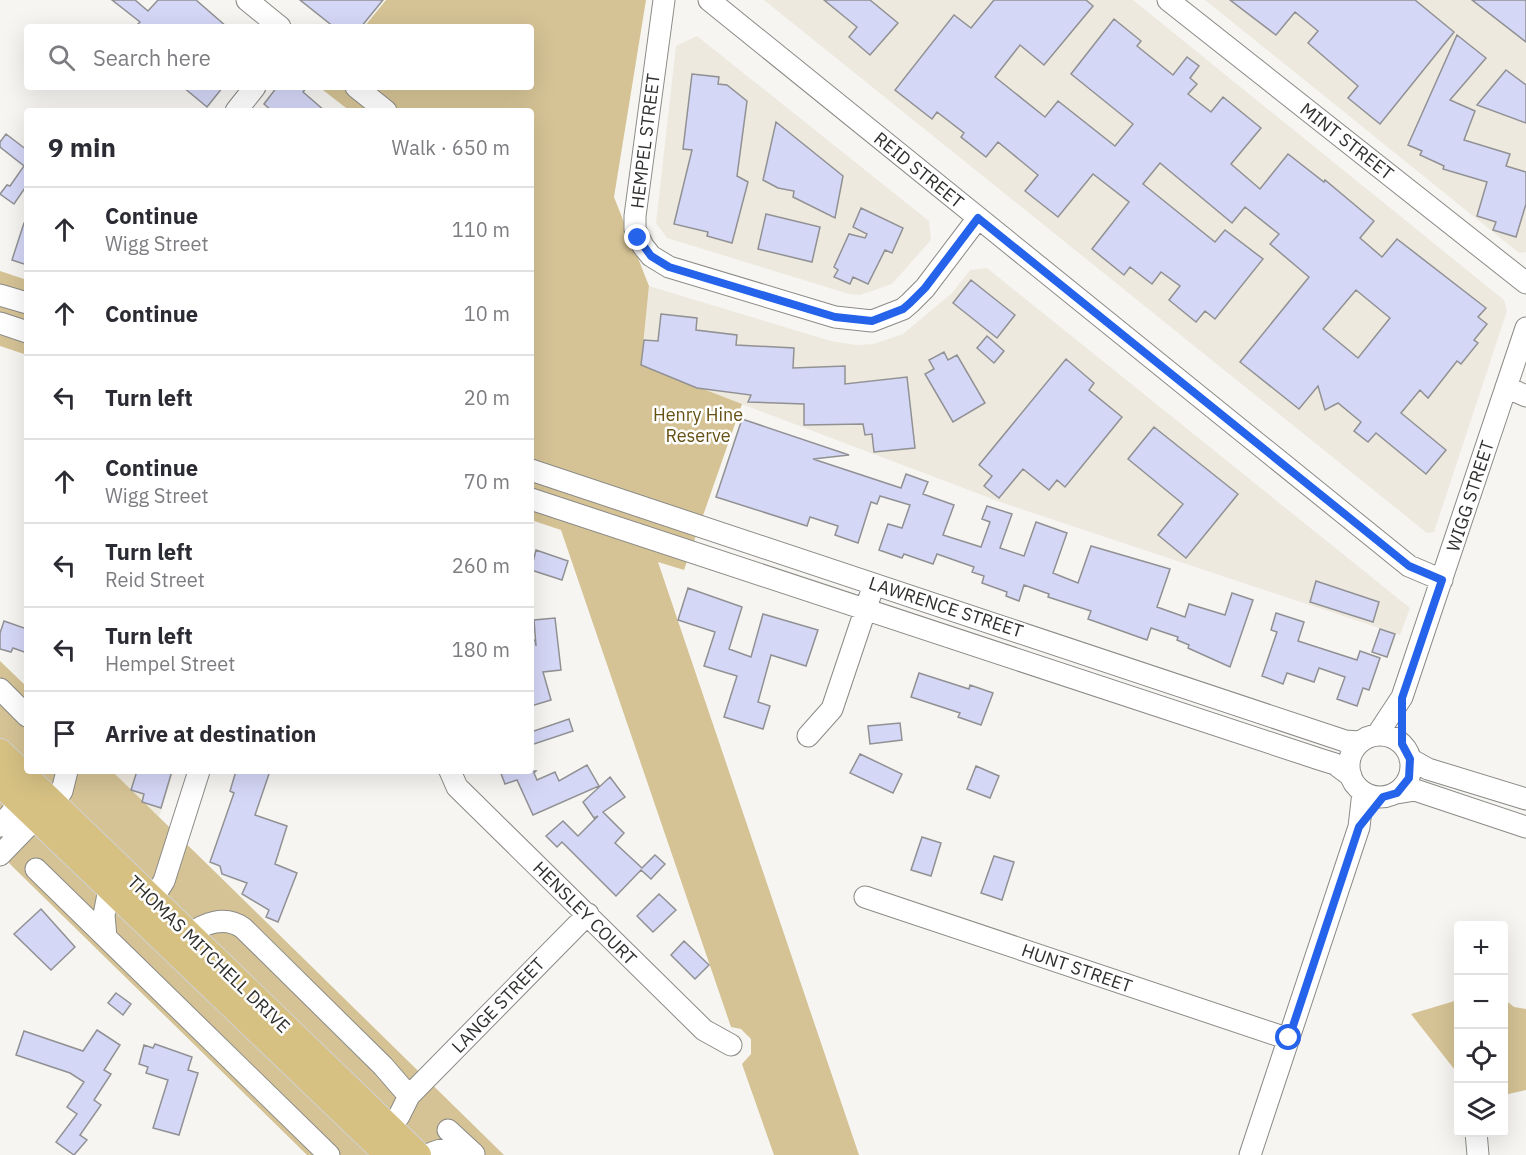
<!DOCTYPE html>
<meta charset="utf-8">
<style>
:root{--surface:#fff;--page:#f7f7f7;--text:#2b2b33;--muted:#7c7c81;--line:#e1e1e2}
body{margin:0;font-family:"IBM Plex Sans",sans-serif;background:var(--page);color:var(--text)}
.controls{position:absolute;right:18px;bottom:18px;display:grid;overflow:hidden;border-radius:6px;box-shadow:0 6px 24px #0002}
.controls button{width:54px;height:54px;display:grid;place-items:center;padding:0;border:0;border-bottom:2px solid var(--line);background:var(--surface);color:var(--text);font:30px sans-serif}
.stop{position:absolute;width:18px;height:18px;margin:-14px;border:4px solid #2563eb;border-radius:50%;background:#fff}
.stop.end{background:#2563eb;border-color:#fff;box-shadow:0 2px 6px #0008}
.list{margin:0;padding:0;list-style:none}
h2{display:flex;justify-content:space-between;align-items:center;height:78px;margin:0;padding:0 24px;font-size:26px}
h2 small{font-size:20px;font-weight:400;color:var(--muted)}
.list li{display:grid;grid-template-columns:39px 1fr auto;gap:18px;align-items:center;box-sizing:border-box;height:84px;padding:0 24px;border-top:2px solid var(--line)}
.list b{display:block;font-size:22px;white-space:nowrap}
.list p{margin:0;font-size:20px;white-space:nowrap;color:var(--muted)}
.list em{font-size:20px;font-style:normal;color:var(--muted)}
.icon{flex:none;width:33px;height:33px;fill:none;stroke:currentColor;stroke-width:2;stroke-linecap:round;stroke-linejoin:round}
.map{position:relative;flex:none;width:1526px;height:1155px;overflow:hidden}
.search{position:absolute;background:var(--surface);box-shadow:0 6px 24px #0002;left:24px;top:24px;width:510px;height:66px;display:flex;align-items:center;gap:15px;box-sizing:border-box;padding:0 21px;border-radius:6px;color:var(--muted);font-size:22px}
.panel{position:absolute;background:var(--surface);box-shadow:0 6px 24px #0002;left:24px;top:108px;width:510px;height:666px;border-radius:6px}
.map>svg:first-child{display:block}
.built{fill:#ede9df}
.green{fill:#d5c395}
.building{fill:#d4d7f6;stroke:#919194;stroke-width:1.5;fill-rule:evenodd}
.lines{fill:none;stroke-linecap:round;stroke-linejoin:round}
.minor-casing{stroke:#8b8a87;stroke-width:23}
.major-casing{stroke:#d1d1d1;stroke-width:28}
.minor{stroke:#fff;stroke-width:21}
.major{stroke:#d6c183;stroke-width:26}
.route{stroke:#2563eb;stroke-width:8}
.labels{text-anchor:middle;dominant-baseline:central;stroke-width:5;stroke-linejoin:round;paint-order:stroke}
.street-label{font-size:18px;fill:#30302e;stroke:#fff}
.park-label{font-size:18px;fill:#655113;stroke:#fff}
</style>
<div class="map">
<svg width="1526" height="1155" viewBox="0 0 1526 1155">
<rect width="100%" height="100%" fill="#f6f5f2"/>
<path class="built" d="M764 0H1133L1504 300 1507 311 1434 532 1427 533Z
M1205 0H1526V252L1519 253Z
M697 36 929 221 931 240 892 284 860 295 849 294 667 238 656 223 676 46Z
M987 268 1410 608 1400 635 1003 503 641 366 649 286 831 341 856 345 873 344 903 334 952 293 970 270Z
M112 771H174L159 817Z"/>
<path class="green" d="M386 0H646L614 197 649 286 641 365 742 404 684 570 658 562 859 1155H774L742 1064 751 1054V1039L741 1029 731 1027 561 530 531 520V111H350L319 87H531V27H364Z
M0 271 27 280V355L0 346Z
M0 661 27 687V771H112L504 1155H307L17 871 0 854Z
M1504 999 1514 1007 1526 1009V1090L1504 1095Z
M1458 1000V1074L1411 1014Z"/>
<path class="building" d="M112 0H135L148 11 158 0H196L227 27H135L140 22Z
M300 0H383L361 27H334Z
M824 0H870L898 23 870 55 849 37 857 27Z
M994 0H1086L1093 6 1044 65 1020 45 995 77 1045 117 1058 101 1115 146 1133 124 1071 74 1114 19 1141 41 1137 46 1173 75 1187 57 1199 66 1190 78 1197 84 1188 94 1211 112 1223 97 1261 128 1231 164 1260 189 1288 154 1324 182 1325 180 1374 221 1360 238 1382 257 1397 239 1486 308 1478 317 1487 324 1474 340 1478 343 1461 364 1457 361 1428 398 1420 390 1401 413 1446 450 1426 474 1376 433 1368 442 1354 431 1361 422 1338 403 1325 410 1318 386 1299 409 1240 362 1309 277 1270 244 1279 234 1245 207 1232 223 1160 163 1143 184 1215 242 1225 230 1263 259 1215 319 1205 311 1196 322 1169 300 1180 286 1161 272 1152 284 1130 267 1124 275 1092 249 1129 202 1093 174 1058 217 1025 191 1038 175 998 142 986 157 961 137 964 133 937 112 932 119 895 90 954 15 971 28ZM1356 290 1390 318 1358 358 1323 329Z
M1230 0H1415L1454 32 1380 124 1348 98 1358 86 1308 43 1318 31 1295 12 1276 35Z
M1472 0H1526V42Z
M1457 35 1486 58 1450 100 1475 111 1464 140 1510 154 1506 166 1526 172V204L1516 237 1493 230 1496 222 1477 216 1487 182 1443 169 1444 166 1420 155 1422 151 1408 145Z
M1506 70 1526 85V123L1477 105Z
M692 74 719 77 718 84 727 85 747 101 737 176 748 182 732 243 707 236 708 232 674 224 692 150 683 149Z
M183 87H223L207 107Z
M277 87H307L303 92 325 111H272L264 104Z
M776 122 843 176 835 218 793 197 794 191 778 188 763 180Z
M6 134 27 150V185L14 204 0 194 7 185 10 186 24 166 0 147V142Z
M861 208 903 228 892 253 885 250 868 284 853 277 850 284 834 277 838 270 834 267 849 234 865 238 867 234 853 227Z
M766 214 820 227 812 262 758 249Z
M24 223H27V265L12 260Z
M971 280 1015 315 997 338 953 303Z
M661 314 697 318 696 330 737 335 736 345 794 348 793 368 845 366V384L907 377 915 448 874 452 872 434 865 435 863 424 804 425V404L748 402 751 395 697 388 641 365 644 340 658 341Z
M987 336 1004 351 994 363 977 348Z
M944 352 948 360 957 355 985 403 953 422 925 374 934 369 929 360Z
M1066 359 1094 383 1089 390 1122 417 1065 487 1057 480 1049 490 1023 469 999 498 984 486 992 476 979 465Z
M742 419 849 455 813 459 901 488 906 474 928 482 923 494 954 505 943 535 981 547 990 522 982 519 987 506 1012 514 1000 548 1024 556 1036 522 1067 533 1053 573 1078 583 1091 546 1170 569 1157 607 1185 617 1189 604 1225 615 1232 593 1253 600 1230 667 1188 648 1189 645 1177 640 1178 637 1151 628 1147 640 1088 619 1091 611 1048 597 1049 594 1024 585 1019 601 1006 596 1007 592 982 583 984 576 972 572 974 567 937 554 933 564 904 554 902 558 879 550 888 524 902 528 910 505 880 496 877 504 871 502 858 543 835 535 838 526 810 517 807 526 716 497Z
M1154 427 1238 494 1186 558 1158 535 1183 504 1128 459Z
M536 550 568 561 562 580 531 570Z
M1316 581 1379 602 1373 622 1310 602Z
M688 588 742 607 729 649 751 657 763 614 818 630 806 666 771 655 758 702 770 706 763 729 724 717 737 676 704 666 715 632 678 620Z
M1276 613 1304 622 1298 641 1357 660 1360 651 1380 658 1369 690 1363 688 1357 706 1337 699 1345 677 1319 668 1314 682 1287 673 1283 684 1262 676 1277 632 1271 630Z
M555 618 561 670 543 672 551 700 531 706V641L535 640 536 646 534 620Z
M4 621 27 629V653L13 648 11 652 0 649V633Z
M1380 629 1395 634 1387 657 1372 652Z
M919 673 969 689 970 685 993 693 981 725 958 717 960 713 911 697Z
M569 719 573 731 531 745V732Z
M900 723 902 740 870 744 868 726Z
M860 754 902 774 893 793 850 773Z
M587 765 599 786 533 815 517 780 505 784 500 771H536L534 773 537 780 555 772 559 781Z
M976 766 999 776 990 798 967 789Z
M137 771H172L161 808 142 802 144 794 131 790Z
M236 771H270L255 815 287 826 275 864 297 873 278 922 266 917 269 910 242 894 247 883 222 874 220 866 210 862 234 793 230 791Z
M610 777 625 797 603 812 624 833 615 843 642 868 655 855 665 864 651 879 641 870 616 896 562 842 557 847 546 836 563 821 578 836 598 816 594 818 583 802Z
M922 837 941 843 931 876 911 870Z
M994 856 1014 862 1002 900 981 893Z
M659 894 676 910 653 932 637 916Z
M41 909 75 947 51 970 14 934Z
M684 941 709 965 695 979 671 955Z
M116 993 131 1004 123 1015 108 1003Z
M97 1030 120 1045 104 1070 111 1074 94 1100 101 1105 80 1135 87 1140 74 1155 56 1142 77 1114 67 1107 84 1082 70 1073 16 1055 24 1031 83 1051Z
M155 1044 192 1057 188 1070 198 1073 179 1135 153 1128 168 1080 146 1073 148 1067 139 1064 144 1045 153 1048Z"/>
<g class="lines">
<defs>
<path id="minor" d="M247 0 280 27
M664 0 635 216V229L643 246 651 256 669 267 835 317 872 321 903 309 910 303 925 288 978 218
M709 0 1409 566 1442 580
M1168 0 1526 283
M356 87 386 111
M236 111 255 87
M0 295 27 303
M0 323 27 332
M1506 387 1526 396
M531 470 1345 741 1360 742
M531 499 1319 759 1335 764 1351 776
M0 689 27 716
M1377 735 1402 697 1526 328
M1349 766a31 31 0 1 1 62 0a31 31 0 1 1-62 0Z
M808 736 832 709 870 596
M1410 759 1428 769 1526 799
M450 771 457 787 704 1030 731 1045
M1397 793 1415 790 1526 827
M53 804 62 791 67 771
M0 826 20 803
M0 855 36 818
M36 869 329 1155
M865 897 1289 1039
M152 900 164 881 199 771
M188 936C203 923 225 915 243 928L383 1066 409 1096
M106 937 104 915 109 889
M390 1127 399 1116 409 1096 588 914
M448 1130 474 1154
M1476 1132 1478 1155
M428 1155C442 1147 459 1147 474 1155
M1250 1155 1359 827 1363 792"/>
<path id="major" d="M0 752 418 1155
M0 783 388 1155"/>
</defs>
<use href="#minor" class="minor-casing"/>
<use href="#major" class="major-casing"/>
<use href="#minor" class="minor"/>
<use href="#major" class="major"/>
</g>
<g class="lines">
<path class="route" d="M638 238 651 256 669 267 835 317 872 321 903 309 910 303 925 288 978 218 1409 566 1442 580 1402 698V744L1410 759 1409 778 1397 793 1383 797 1359 827 1289 1038"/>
</g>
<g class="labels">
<g class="street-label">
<text transform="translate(645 141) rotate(-83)">HEMPEL STREET</text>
<text transform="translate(1347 141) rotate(38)">MINT STREET</text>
<text transform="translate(919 170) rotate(39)">REID STREET</text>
<text transform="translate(1470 496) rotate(-72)">WIGG STREET</text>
<text transform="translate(946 607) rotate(18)">LAWRENCE STREET</text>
<text transform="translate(585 913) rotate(45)">HENSLEY COURT</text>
<text transform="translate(209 954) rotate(44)">THOMAS MITCHELL DRIVE</text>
<text transform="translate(1077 968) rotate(19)">HUNT STREET</text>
<text transform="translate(498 1005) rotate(-46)">LANGE STREET</text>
</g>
<g class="park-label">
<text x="698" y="414">Henry Hine<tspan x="698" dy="21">Reserve</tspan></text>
</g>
</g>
</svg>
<div class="controls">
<button>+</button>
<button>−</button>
<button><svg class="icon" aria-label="locate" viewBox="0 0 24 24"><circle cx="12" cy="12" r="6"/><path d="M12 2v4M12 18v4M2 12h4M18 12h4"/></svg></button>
<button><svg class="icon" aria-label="layers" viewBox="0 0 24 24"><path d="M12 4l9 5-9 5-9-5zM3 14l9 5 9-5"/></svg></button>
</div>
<div class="stop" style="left:1289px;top:1038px"></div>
<div class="stop end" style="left:638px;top:238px"></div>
<div class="search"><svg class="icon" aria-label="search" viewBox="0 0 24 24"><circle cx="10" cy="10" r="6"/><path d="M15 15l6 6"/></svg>Search here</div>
<section class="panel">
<h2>9 min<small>Walk · 650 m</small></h2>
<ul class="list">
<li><svg class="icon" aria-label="ahead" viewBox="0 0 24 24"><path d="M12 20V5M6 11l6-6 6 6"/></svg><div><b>Continue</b><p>Wigg Street</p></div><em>110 m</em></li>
<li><svg class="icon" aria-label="ahead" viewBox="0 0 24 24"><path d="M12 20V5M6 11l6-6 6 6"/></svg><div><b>Continue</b></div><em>10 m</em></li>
<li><svg class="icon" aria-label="left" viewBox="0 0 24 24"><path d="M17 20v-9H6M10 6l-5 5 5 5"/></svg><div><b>Turn left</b></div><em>20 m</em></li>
<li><svg class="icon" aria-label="ahead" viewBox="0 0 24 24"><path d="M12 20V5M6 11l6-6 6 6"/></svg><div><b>Continue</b><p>Wigg Street</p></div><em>70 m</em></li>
<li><svg class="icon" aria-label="left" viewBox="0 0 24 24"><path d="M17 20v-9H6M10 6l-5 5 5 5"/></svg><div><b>Turn left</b><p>Reid Street</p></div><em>260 m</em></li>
<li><svg class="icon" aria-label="left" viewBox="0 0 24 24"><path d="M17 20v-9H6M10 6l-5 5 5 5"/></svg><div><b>Turn left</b><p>Hempel Street</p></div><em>180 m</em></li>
<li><svg class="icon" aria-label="arrive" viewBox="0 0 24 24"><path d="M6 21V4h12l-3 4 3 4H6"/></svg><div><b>Arrive at destination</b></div></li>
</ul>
</section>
</div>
